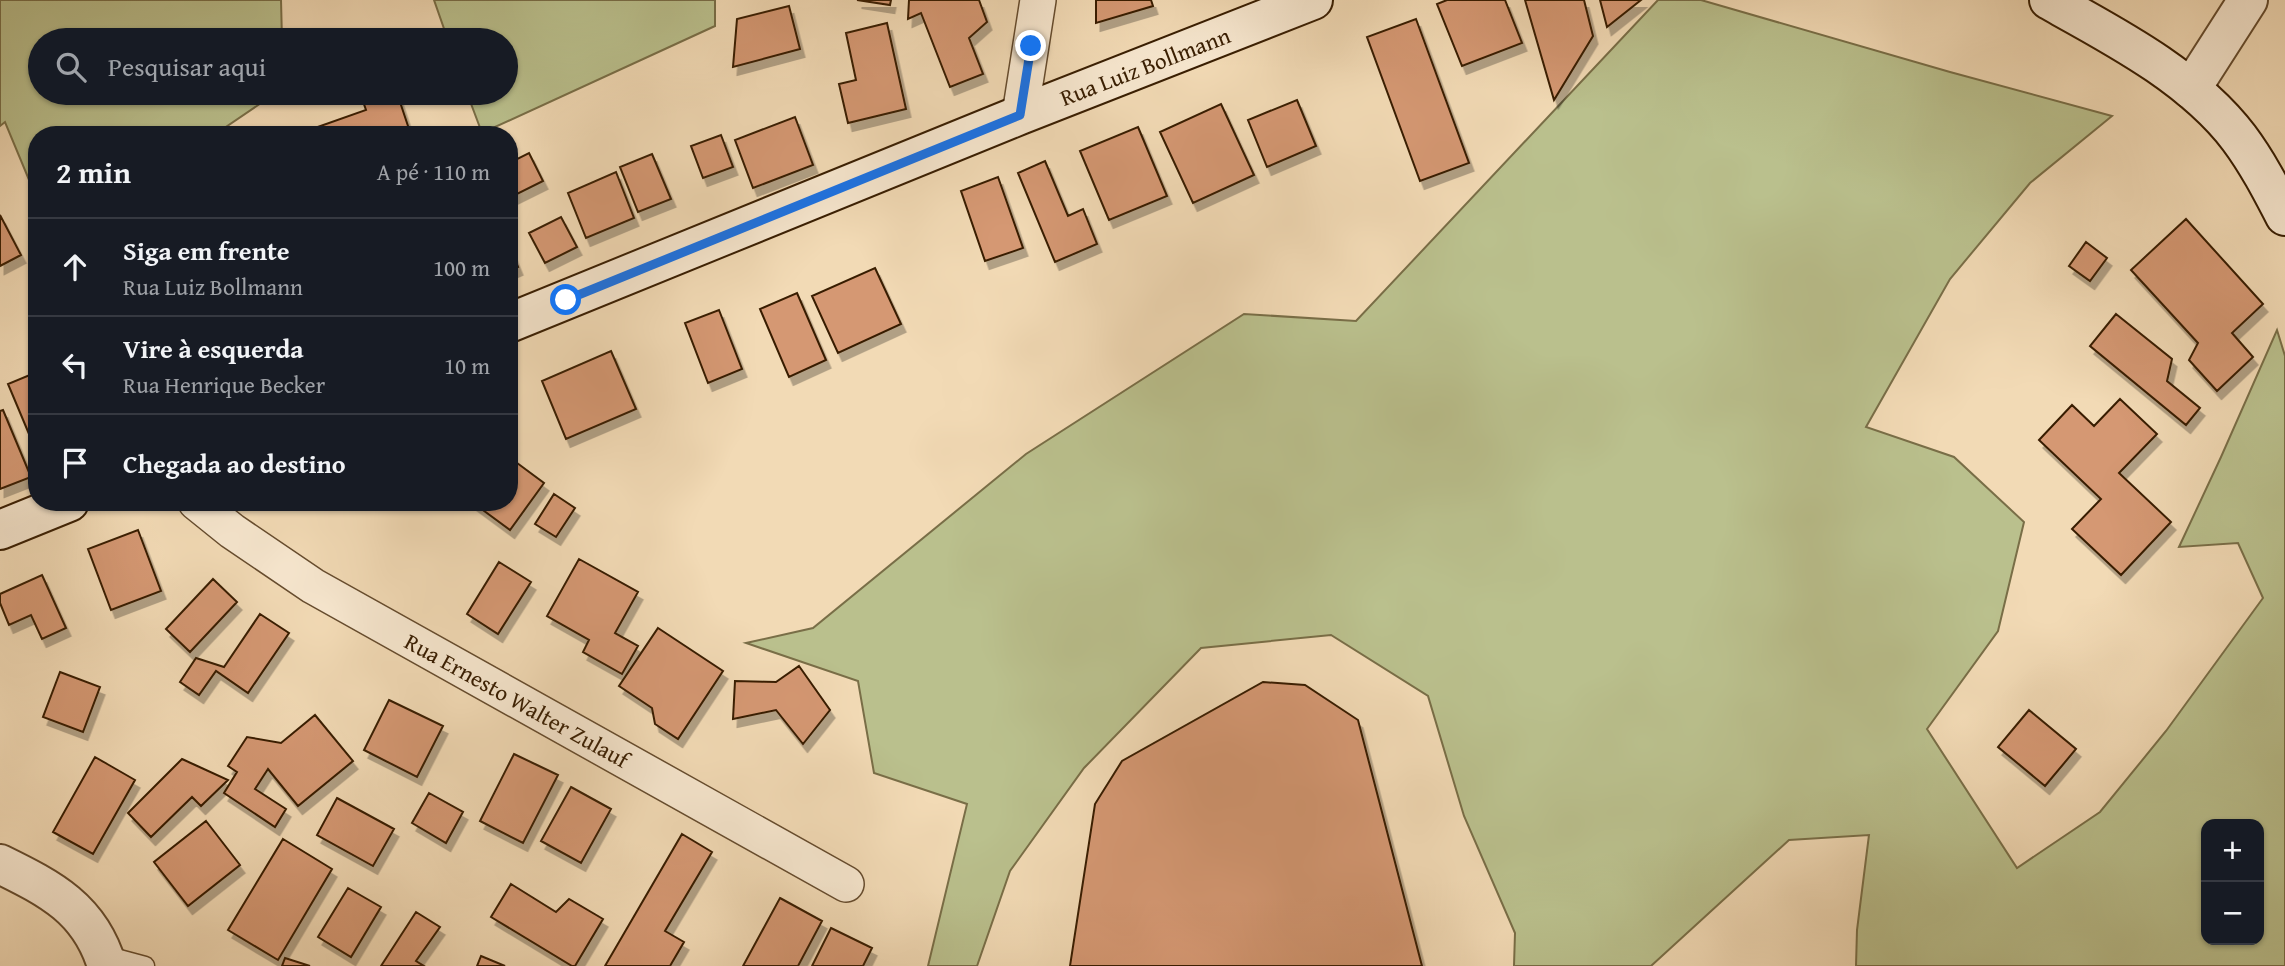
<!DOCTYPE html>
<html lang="pt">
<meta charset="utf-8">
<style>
:root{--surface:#171b24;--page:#20242c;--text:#f1f3f6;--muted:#9ea1a6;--line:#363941}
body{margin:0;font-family:"Gentium Book Plus",serif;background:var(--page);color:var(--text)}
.controls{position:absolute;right:21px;bottom:21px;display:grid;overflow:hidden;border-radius:14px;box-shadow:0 2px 5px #0004}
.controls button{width:63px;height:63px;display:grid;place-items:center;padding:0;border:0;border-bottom:2px solid var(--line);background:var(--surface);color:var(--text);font:35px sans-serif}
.stop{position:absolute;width:21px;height:21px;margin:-16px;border:5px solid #1a73e8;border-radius:50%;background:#fff}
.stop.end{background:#1a73e8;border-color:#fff;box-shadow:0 2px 7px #0008}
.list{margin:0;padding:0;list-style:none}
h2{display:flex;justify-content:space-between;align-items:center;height:91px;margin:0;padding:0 28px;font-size:30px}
h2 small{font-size:23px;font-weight:400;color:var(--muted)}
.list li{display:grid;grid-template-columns:46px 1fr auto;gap:21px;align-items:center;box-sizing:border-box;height:98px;padding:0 28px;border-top:2px solid var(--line)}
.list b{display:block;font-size:26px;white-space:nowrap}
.list p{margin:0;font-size:23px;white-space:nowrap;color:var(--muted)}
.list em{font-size:23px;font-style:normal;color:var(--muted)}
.icon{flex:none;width:38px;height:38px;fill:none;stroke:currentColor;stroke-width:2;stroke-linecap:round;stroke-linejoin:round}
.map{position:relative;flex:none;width:2285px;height:966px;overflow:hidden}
.search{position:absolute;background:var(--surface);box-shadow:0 2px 5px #0004;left:28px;top:28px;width:490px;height:77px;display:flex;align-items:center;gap:18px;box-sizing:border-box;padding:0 24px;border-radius:38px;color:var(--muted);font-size:26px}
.panel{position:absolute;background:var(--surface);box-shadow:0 2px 5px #0004;left:28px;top:126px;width:490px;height:385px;border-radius:28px}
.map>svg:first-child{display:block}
.green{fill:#bac08d;stroke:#796e47;stroke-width:2;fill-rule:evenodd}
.building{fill:#d59873;stroke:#381d01;stroke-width:2;filter:url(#shadow)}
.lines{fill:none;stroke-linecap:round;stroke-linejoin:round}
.service-casing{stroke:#664c2e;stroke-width:21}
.minor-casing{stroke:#664c2e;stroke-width:38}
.tertiary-casing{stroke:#664c2e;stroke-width:42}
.secondary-casing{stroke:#381d01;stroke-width:42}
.service{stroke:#f7e7cf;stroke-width:18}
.minor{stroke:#f7e7cf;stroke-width:35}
.tertiary{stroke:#f7e7cf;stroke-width:38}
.secondary{stroke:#f7e7cf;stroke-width:38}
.route{stroke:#1a73e8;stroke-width:9}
.labels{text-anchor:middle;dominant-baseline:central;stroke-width:5;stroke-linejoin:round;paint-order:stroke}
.street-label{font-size:23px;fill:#381d01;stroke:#f7e7cf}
</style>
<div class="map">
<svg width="2285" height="966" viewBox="0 0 2285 966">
<defs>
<filter id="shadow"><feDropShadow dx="4.5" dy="8" stdDeviation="0" flood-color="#0004"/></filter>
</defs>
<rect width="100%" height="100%" fill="#f2dab5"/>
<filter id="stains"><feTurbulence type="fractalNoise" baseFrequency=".00286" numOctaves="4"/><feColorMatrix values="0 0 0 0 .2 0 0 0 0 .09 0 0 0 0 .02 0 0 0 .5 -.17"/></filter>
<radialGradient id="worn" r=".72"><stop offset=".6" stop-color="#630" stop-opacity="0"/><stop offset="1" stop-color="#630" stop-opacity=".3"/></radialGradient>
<path class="green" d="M0 0H281L282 40H40V93H276L214 135H37V199L5 122 0 126Z
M434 0H715V26L482 133 467 93H506V40H448Z
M1658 0H1701L1950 72 2112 116 2030 183 1950 279 1866 427 1954 457 2024 522 1998 631 1927 729 2017 868 2100 812 2166 731 2263 598 2238 543 2179 547 2221 457 2277 330 2285 356V966H1856L1857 930 1869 835 1789 840 1651 966H1514L1515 933 1464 816 1428 696 1331 635 1201 648 1084 768 1010 871 977 966H928L967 804 874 773 858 681 746 643 813 628 1026 454 1244 314 1356 321ZM2259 824V940H2206V824Z"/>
<path class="building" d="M857 0H891L890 5Z
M909 0H979L987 22 969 38 983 74 950 87 921 13 908 19Z
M1096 0H1151L1153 6 1096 23Z
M1447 0H1505L1522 43 1462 66 1437 4Z
M1525 0H1584L1593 36 1554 100Z
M1600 0H1641L1607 27Z
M789 6 800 49 733 67 737 19Z
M1416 19 1469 163 1420 181 1367 37Z
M887 23 906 109 848 123 839 84 856 80 846 33Z
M360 93H397L411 135H295L366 110Z
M1297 100 1316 146 1267 167 1248 120Z
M1221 104 1254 175 1193 203 1160 132Z
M795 117 813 165 753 188 735 140Z
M1138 127 1167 196 1109 220 1080 151Z
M721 135 733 167 703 178 691 146Z
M529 153 543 181 509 198V163Z
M652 154 671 199 638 212 620 167Z
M1045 161 1068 216 1083 209 1097 244 1055 262 1018 173Z
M616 172 634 218 586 238 568 193Z
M998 177 1023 248 985 261 961 191Z
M0 215 21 255 0 266Z
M561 217 577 247 545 263 529 233Z
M2186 219 2263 304 2232 333 2253 357 2217 391 2189 360 2198 343 2131 270Z
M2086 242 2107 258 2090 281 2069 266Z
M509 245 518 267 509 271Z
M875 268 901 324 838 353 812 296Z
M797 293 826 360 789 377 760 309Z
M719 310 742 369 708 383 685 323Z
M2116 314 2172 359 2167 381 2200 408 2186 425 2090 346Z
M611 351 636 409 566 439 542 381Z
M37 372V453L8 384Z
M2120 399 2157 434 2119 473 2171 522 2121 575 2072 529 2101 499 2039 440 2072 405 2094 426Z
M3 410 31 477 0 489V411Z
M509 457 544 483 510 530 472 502H509Z
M554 494 575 508 556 537 535 524Z
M138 530 161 591 111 610 88 549Z
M579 559 638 592 615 633 638 646 622 674 583 652 589 640 547 616Z
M499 562 531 582 498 634 467 614Z
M42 575 66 628 42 639 31 615 9 625 0 603V594Z
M213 579 237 602 190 652 166 629Z
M260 614 289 633 248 693 216 671 199 695 180 682 196 658 224 667Z
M658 628 723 671 678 739 655 724 652 708 619 686Z
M799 666 830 710 803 744 776 710 733 719 735 681 776 682Z
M60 672 100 687 83 732 43 717Z
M1263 682 1305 685 1358 720 1422 966H1070L1095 804 1122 761Z
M389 700 443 726 417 777 364 750Z
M2029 710 2076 749 2045 786 1998 747Z
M315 715 353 761 298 806 268 769 255 789 286 809 275 827 224 793 237 772 228 766 247 737 281 743Z
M514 754 558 775 523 843 480 821Z
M95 757 135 780 93 854 53 832Z
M182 759 228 780 201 806 192 797 151 837 128 813Z
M571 787 611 809 581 863 541 841Z
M429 793 463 812 446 843 412 823Z
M337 798 394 829 373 866 317 835Z
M206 821 240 865 188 906 154 862Z
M682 834 712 852 665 931 684 942 670 966H605Z
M283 839 332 869 278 960 228 930Z
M511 884 556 912 569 899 603 919 575 966H572L491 917Z
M348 888 381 907 351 957 318 937Z
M780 898 822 921 798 966H743Z
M416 912 440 927 416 961 424 966H381Z
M831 928 872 948 863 966H812Z
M481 956 505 966H477Z
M285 958 310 966H282Z"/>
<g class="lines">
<defs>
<path id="service" d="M104 955 145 966"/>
<path id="minor" d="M1020 115 1038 0
M196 502 232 531 313 586 846 884"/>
<path id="tertiary" d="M2191 89 2248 0
M0 864C51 889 90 909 107 966"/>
<path id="secondary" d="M2049 0C2114 36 2193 77 2239 138 2257 162 2271 189 2285 216
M509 323 1020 115 1313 0
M0 530 69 502"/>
</defs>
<use href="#service" class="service-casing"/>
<use href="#minor" class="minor-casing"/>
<use href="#tertiary" class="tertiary-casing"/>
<use href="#secondary" class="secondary-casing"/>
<use href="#service" class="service"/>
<use href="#minor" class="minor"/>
<use href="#tertiary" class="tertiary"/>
<use href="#secondary" class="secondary"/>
</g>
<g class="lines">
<path class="route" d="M566 300 1020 115 1031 46"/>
</g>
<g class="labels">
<g class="street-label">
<text transform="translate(1145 66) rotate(-21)">Rua Luiz Bollmann</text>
<text transform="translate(517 700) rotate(29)">Rua Ernesto Walter Zulauf</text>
</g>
</g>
<rect width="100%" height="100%" filter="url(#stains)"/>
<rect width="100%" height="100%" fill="url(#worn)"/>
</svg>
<div class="controls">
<button>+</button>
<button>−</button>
</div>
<div class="stop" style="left:566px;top:300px"></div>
<div class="stop end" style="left:1031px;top:46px"></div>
<div class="search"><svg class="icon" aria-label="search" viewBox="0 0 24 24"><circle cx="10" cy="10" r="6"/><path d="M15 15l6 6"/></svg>Pesquisar aqui</div>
<section class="panel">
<h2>2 min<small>A pé · 110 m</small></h2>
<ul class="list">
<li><svg class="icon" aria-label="ahead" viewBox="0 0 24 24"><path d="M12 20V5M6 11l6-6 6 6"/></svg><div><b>Siga em frente</b><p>Rua Luiz Bollmann</p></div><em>100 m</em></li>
<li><svg class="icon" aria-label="left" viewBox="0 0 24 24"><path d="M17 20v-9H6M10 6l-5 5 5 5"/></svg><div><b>Vire à esquerda</b><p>Rua Henrique Becker</p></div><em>10 m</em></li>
<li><svg class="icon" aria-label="arrive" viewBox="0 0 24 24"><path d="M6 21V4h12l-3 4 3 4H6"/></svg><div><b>Chegada ao destino</b></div></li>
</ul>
</section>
</div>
